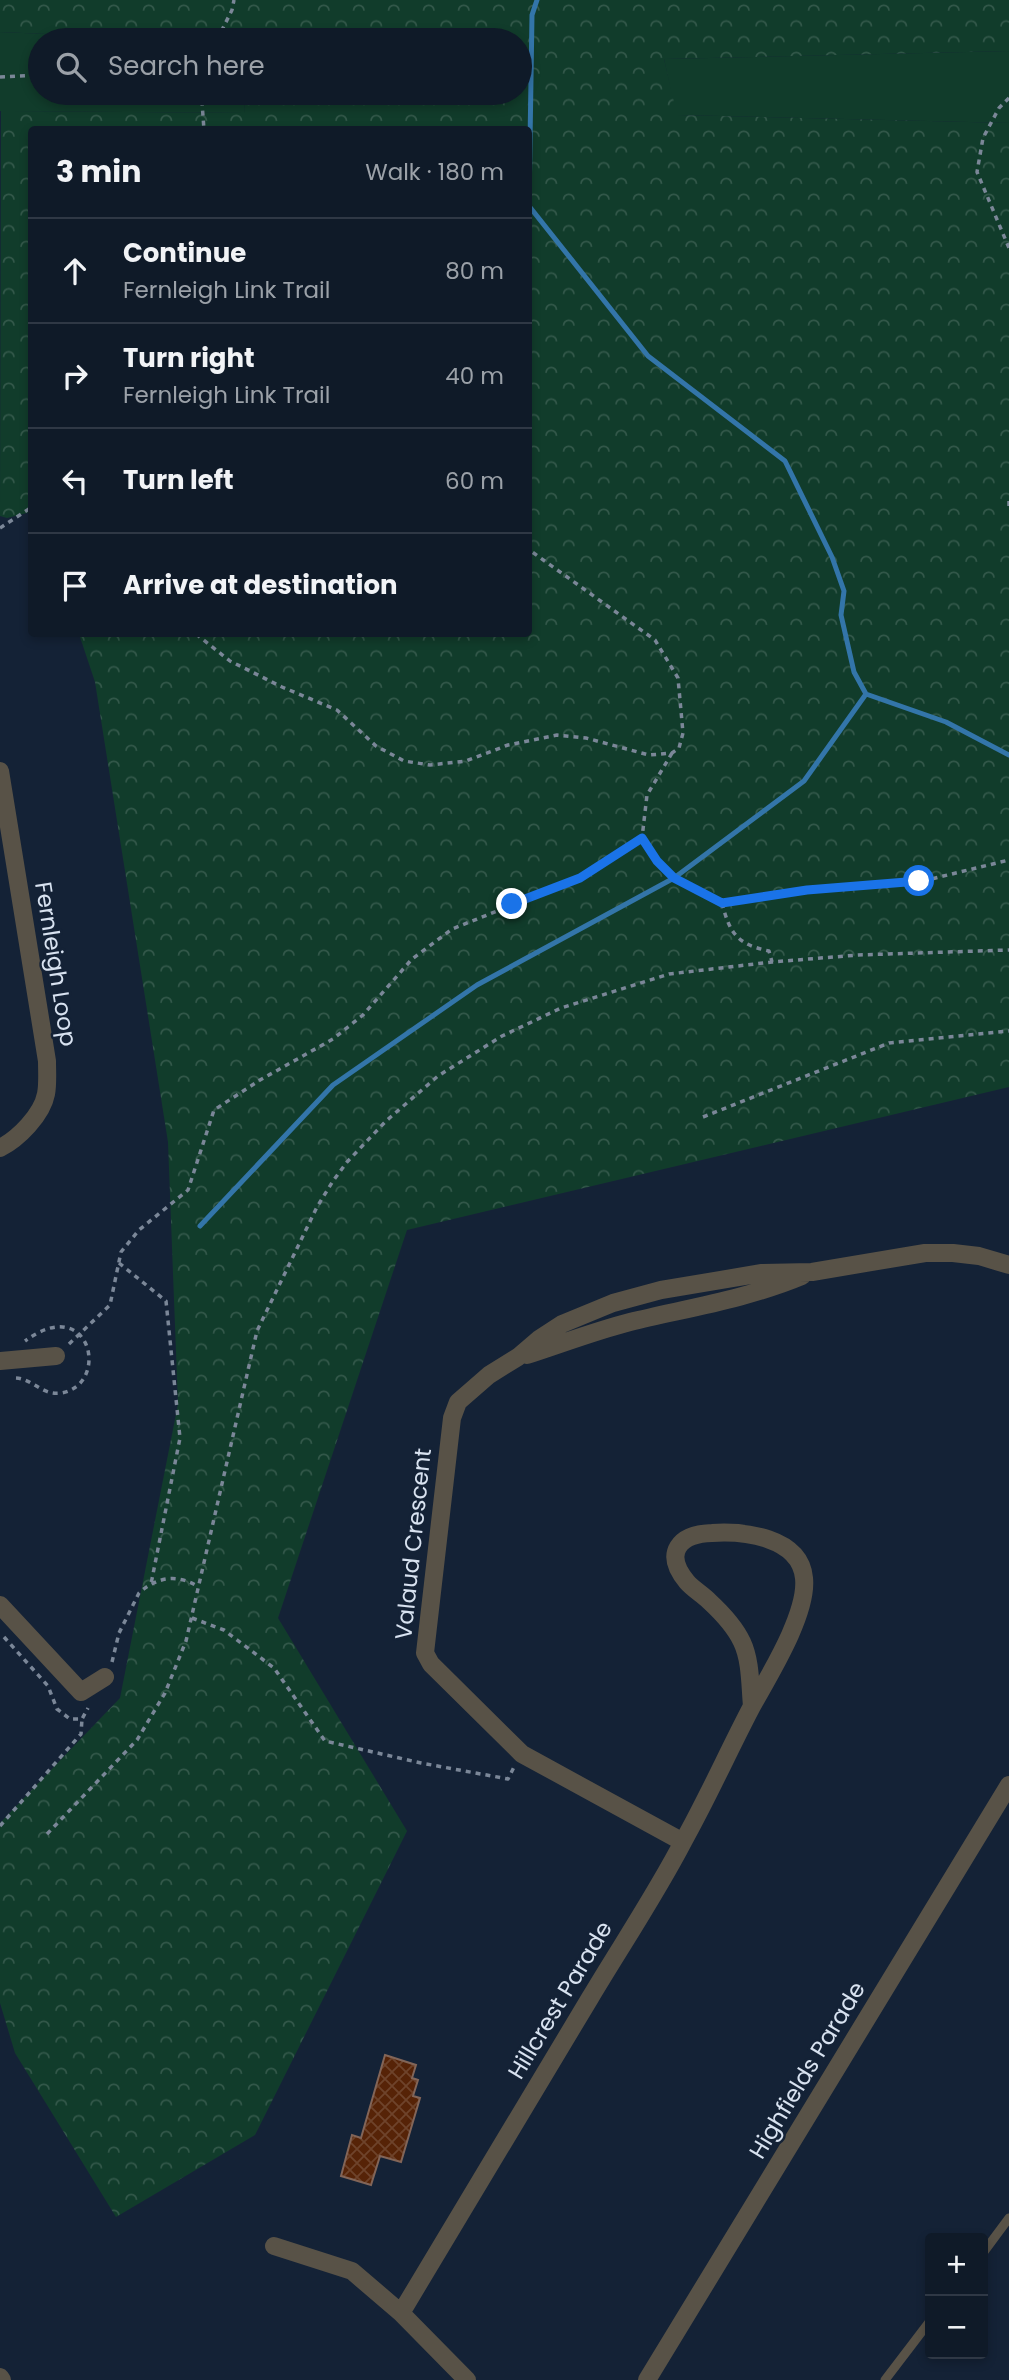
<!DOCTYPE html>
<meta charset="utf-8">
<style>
:root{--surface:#0f1a28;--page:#1d2734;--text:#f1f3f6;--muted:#9ba1a8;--line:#2f3845}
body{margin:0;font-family:Poppins,sans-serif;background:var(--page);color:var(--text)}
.controls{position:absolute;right:21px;bottom:21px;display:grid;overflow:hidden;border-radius:7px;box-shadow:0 4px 10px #0003}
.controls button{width:63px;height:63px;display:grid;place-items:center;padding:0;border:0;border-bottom:2px solid var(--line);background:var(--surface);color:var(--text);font:35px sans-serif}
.stop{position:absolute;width:21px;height:21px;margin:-16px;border:5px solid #1a73e8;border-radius:50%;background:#fff}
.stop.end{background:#1a73e8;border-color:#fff;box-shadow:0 2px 7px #0008}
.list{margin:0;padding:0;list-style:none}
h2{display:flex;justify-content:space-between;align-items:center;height:91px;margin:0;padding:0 28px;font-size:30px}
h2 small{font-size:23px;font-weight:400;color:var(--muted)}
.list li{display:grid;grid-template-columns:46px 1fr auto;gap:21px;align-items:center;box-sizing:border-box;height:105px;padding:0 28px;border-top:2px solid var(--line)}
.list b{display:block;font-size:26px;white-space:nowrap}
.list p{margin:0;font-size:23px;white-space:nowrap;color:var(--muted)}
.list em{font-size:23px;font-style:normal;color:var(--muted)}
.icon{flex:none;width:38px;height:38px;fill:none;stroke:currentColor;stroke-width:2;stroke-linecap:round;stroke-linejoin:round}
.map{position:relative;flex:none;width:1009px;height:2380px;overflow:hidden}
.search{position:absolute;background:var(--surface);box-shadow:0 4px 10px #0003;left:28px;top:28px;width:504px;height:77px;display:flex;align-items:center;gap:18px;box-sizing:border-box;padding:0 24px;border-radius:38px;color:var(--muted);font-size:26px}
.panel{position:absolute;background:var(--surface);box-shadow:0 4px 10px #0003;left:28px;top:126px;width:504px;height:511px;border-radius:7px}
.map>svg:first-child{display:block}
.green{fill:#113c2b}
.forest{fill:url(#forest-crowns)}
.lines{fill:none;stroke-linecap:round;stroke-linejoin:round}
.stream{stroke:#3375a9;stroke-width:5}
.building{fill:url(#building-cross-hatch);stroke:#826558;stroke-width:2}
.path{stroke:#7b8798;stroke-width:3.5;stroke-dasharray:5 5;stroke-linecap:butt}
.lane{stroke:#585247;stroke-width:9}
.street{stroke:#585247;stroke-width:18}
.route{stroke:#1a73e8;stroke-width:9}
.labels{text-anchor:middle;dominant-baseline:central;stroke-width:5;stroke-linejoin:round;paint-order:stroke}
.street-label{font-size:23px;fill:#d8e2f0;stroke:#142236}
</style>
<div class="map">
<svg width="1009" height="2380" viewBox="0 0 1009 2380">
<defs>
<pattern id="forest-crowns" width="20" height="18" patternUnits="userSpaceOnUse" patternTransform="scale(1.75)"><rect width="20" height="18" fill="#113c2b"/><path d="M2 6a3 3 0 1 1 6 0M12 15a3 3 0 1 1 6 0" fill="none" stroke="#33584a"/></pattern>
<pattern id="building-cross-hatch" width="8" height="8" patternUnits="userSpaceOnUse" patternTransform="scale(1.75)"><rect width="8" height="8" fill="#562307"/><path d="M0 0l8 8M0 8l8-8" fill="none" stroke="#6e432b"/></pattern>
</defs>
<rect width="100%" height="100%" fill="#142236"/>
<path class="green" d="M0 32 190 40H40V93H244L245 113 0 111Z
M1009 51V123L676 115 664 59Z"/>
<path class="forest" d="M0 0H1009V51L664 59 677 115 1009 123V1087L407 1230 278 1618 407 1831 255 2135 116 2217 15 2053 0 2003V1823L120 1698 178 1404 168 1142 95 682 79 634H528V130H32L31 512 7 518 0 516 1 108 12 111 245 113 244 93H520V40H190L0 32Z"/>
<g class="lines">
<path class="stream" d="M537 0 532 15 529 206 648 356 785 461 832 557 844 591 841 615 854 672 866 694 946 722 1009 755
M200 1226 333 1085 477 985 674 878 804 781 866 694"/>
</g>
<path class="building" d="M385 2055 416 2065 412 2078 418 2080 413 2096 420 2098 401 2162 380 2156 371 2185 341 2176 352 2135 361 2138Z"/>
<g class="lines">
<path class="path" d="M217 40 232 10 234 0
M0 77 40 75
M195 93 202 102 204 130
M1009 98 999 108 983 138 977 172 1009 248
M1009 501V511
M0 528 32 507
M196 634 230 661 282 687 337 710 376 746 404 761 430 765 466 761 508 745 557 735 586 738 649 755 672 753 679 748 683 733 678 678 655 640 528 549
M672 753 647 795 642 838 657 861 674 878 722 903 807 890 919 882 1009 860
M722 903C730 934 737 944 769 951L772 962
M703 1117 889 1043 1009 1031
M119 1263 166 1301 180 1438 151 1584
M69 1344 110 1305 121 1252 139 1230 188 1190 214 1110 260 1080 333 1039 363 1015 412 959 452 929 580 878 642 838
M16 1378C33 1379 43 1396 61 1393 111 1385 91 1292 25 1341
M192 1618 224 1630 274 1668 325 1741 421 1763 508 1779 514 1767
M4 1637 48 1686 57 1709 70 1719H82L88 1708
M112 1662 119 1633 139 1593C158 1576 178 1574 199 1587
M0 1826 81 1734 82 1719
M47 1834 137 1740 165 1693 186 1641 257 1331 317 1207 333 1181 347 1162 386 1121 438 1076 502 1036 561 1008 669 974 772 962 858 955 1009 950"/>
<path class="lane" d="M983 2253 1009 2218
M885 2380 930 2321"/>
<path class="street" d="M0 771 47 1061C47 1072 48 1084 46 1094 42 1115 18 1139 0 1148
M527 1355C561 1344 595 1331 630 1322 688 1308 747 1299 802 1276
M0 1361 56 1356
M0 1605 81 1692 105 1677
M683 1842 522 1754 431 1664 425 1653 452 1418 458 1402 489 1375 518 1357 539 1339 562 1324 613 1303 661 1290 762 1273 812 1272 925 1253H953L979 1256 1009 1265
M274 2246 352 2271 401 2313 467 2380
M401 2313C463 2208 526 2103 590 1998 621 1946 656 1894 684 1840 708 1797 728 1752 751 1708 768 1677 808 1614 804 1578 800 1537 744 1531 712 1533 679 1534 663 1553 687 1582 693 1589 702 1594 709 1601 722 1613 735 1627 742 1642 751 1661 750 1686 752 1706
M0 2377 2 2380
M647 2380 1009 1785"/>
</g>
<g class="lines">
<path class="route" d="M512 904 580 878 642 838 657 861 674 878 722 903 807 890 919 881"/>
</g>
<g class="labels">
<g class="street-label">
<text transform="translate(56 964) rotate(81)">Fernleigh Loop</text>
<text transform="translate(413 1544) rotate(-84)">Valaud Crescent</text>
<text transform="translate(560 2000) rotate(-59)">Hillcrest Parade</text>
<text transform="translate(807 2070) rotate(-59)">Highfields Parade</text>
</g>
</g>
</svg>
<div class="controls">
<button>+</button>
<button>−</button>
</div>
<div class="stop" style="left:919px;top:881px"></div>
<div class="stop end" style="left:512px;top:904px"></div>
<div class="search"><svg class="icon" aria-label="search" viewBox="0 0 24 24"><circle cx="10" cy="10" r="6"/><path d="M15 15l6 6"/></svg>Search here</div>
<section class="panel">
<h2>3 min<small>Walk · 180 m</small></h2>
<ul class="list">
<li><svg class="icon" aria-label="ahead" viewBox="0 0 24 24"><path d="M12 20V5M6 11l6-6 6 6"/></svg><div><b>Continue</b><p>Fernleigh Link Trail</p></div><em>80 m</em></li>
<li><svg class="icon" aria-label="right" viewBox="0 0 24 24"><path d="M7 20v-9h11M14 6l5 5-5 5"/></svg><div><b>Turn right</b><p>Fernleigh Link Trail</p></div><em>40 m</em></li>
<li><svg class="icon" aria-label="left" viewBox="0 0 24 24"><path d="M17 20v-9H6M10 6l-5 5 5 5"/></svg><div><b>Turn left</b></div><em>60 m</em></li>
<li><svg class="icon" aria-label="arrive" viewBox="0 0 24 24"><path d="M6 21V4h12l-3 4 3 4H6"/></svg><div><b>Arrive at destination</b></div></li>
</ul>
</section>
</div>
